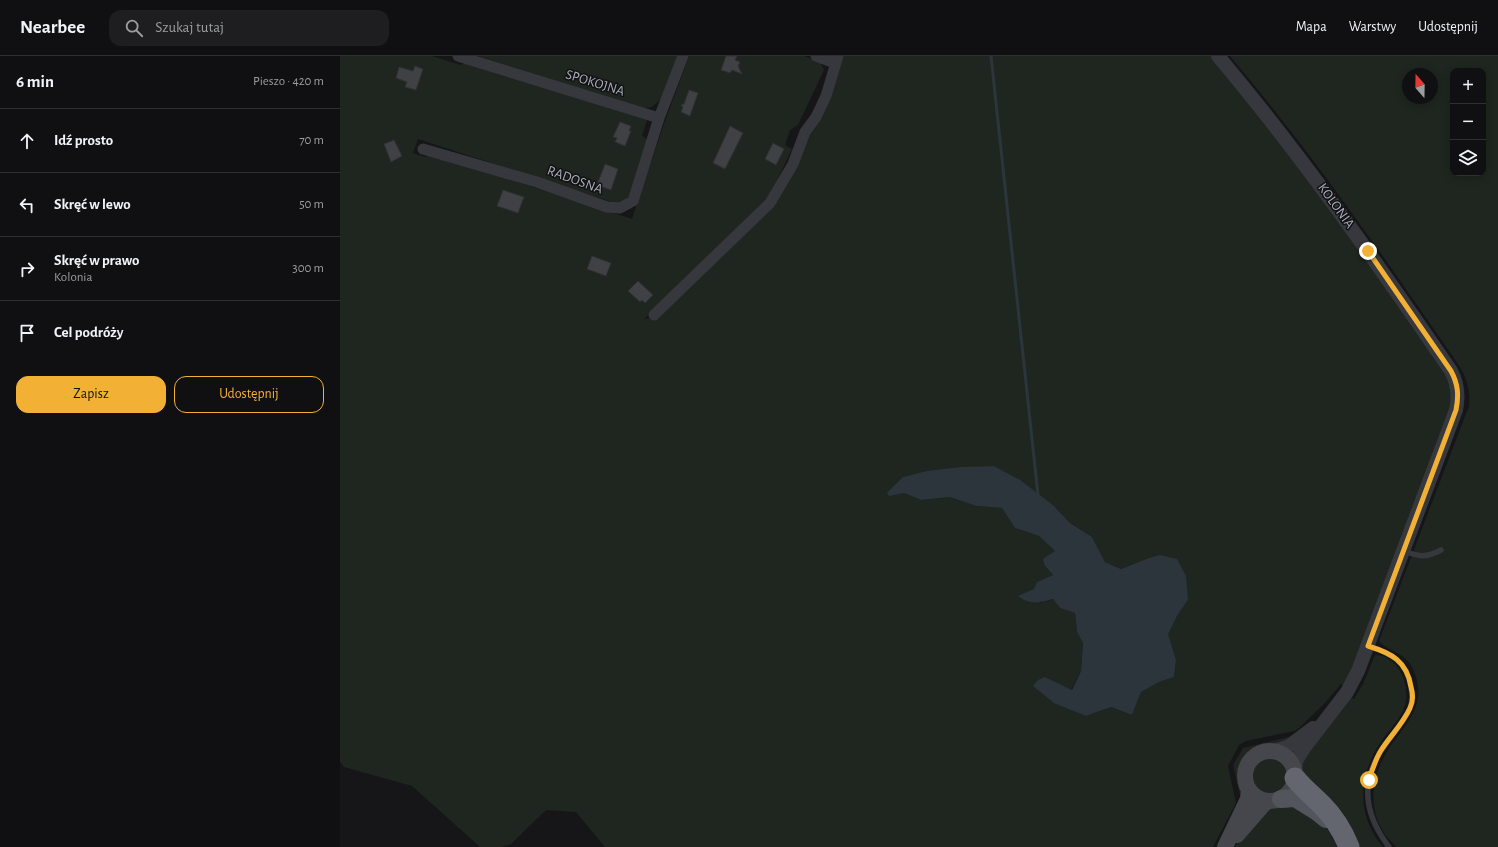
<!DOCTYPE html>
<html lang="pl">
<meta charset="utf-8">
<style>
:root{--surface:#101012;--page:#1e1e20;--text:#f1f3f6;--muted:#9c9d9f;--line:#303032;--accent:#f2b134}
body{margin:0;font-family:"Alegreya Sans",sans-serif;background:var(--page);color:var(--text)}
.controls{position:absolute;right:12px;top:12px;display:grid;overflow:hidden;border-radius:8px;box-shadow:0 2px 10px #0003}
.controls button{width:36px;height:36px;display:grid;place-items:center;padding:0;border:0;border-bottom:1px solid var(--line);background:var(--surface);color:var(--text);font:20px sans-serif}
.compass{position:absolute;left:1062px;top:12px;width:36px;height:36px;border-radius:50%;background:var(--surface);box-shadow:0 2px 10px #0003;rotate:340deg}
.stop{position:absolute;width:12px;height:12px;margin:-9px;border:3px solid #f2b134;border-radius:50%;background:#fff}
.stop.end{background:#f2b134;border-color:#fff;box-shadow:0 1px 4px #0008}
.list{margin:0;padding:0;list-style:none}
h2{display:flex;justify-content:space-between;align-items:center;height:52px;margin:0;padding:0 16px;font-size:17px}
h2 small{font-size:13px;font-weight:400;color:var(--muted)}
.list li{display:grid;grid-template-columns:26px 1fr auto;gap:12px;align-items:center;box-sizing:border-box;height:64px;padding:0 16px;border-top:1px solid var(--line)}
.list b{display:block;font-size:15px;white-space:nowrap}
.list p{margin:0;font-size:13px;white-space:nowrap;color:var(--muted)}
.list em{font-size:13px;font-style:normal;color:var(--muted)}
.actions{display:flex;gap:8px;padding:12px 16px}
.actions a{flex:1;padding:9px 0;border:1px solid var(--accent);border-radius:12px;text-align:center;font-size:14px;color:var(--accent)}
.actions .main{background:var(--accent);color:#111}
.icon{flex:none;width:22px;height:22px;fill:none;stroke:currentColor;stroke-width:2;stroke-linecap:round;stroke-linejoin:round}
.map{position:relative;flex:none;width:1158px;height:791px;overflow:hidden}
header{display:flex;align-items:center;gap:24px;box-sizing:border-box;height:56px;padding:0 20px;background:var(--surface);border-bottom:1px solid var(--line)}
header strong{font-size:19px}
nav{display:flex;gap:22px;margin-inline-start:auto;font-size:14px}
.search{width:280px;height:36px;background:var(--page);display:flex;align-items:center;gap:10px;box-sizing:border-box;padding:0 14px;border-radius:12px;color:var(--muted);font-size:15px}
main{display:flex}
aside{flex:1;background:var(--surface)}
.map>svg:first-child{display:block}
.green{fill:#1e261f;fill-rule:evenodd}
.water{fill:#2c353c}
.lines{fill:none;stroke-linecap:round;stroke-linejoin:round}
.stream{stroke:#2c353c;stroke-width:3}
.building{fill:#404145;stroke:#303034}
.service{stroke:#37383d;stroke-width:5.5}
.minor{stroke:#37383d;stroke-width:11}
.tertiary{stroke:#37383d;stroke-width:14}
.secondary{stroke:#45474d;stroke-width:16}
.primary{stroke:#53555c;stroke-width:18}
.motorway{stroke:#63666e;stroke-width:21}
.route{stroke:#f2b134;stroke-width:5}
.labels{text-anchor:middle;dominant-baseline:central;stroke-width:3;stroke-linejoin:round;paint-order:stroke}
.street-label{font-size:14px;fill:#a8adb8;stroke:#111113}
</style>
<header>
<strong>Nearbee</strong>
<div class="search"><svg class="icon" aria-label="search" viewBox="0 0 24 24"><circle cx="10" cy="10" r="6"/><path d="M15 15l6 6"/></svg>Szukaj tutaj</div>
<nav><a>Mapa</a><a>Warstwy</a><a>Udostępnij</a></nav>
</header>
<main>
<aside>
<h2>6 min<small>Pieszo · 420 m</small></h2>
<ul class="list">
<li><svg class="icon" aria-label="ahead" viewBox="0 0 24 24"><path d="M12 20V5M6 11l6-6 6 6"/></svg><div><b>Idź prosto</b></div><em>70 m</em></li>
<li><svg class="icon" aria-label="left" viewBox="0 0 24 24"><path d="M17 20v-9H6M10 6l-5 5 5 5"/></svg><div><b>Skręć w lewo</b></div><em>50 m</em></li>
<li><svg class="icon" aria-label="right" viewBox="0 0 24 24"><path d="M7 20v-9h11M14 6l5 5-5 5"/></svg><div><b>Skręć w prawo</b><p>Kolonia</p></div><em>300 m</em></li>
<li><svg class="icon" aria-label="arrive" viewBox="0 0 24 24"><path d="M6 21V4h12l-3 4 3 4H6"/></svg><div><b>Cel podróży</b></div></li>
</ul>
<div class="actions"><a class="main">Zapisz</a><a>Udostępnij</a></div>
</aside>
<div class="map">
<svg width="1158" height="791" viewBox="0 0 1158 791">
<rect width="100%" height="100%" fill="#161618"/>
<path class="green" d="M0 0H92L121 9 126 6 307 64 302 80 309 84 288 143 278 148 78 83 73 97 86 101 92 98 292 163 324 68 349 0H464L480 6 484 14 458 69 450 74 445 89 452 93 427 146 301 266 304 263 317 261 422 160 500 0H872L928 68 1055 241 1109 325 1112 333 1110 352 1005 631 1001 628 985 647 958 673 954 675 906 685 899 689 888 710 896 747 873 791H265L236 756 206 754 171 788 162 791H140L72 730 4 711 0 706ZM654 410 713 449 730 467 752 481 765 506 781 513 806 503 848 544 837 560 827 578 836 604 834 621 819 626 801 636 792 659 771 651 746 660 705 621 731 634 741 615 743 587 737 576 735 557 720 552 714 543 700 547 697 526 713 519 705 510 715 495 699 480 675 472 662 452 636 450 610 441 581 444 564 437 563 421C595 414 622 411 654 410Z
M138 0H340L321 43 312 51 301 53Z
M890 0H1158V791H1056C1052 786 1047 782 1044 777 1027 750 1032 719 1048 694 1066 666 1090 649 1072 611 1064 596 1049 596 1039 585L1129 350C1131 333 1126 319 1116 305 1044 201 972 97 890 0ZM1113 15H1143V117H1113ZM1068 18H1092V42H1068Z
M1035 599C1058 599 1071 629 1065 649 1061 663 1048 675 1040 687 1018 721 1016 759 1043 791H1014L961 722 964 698 1009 640 1014 643 1023 628Z
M957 679C952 683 947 687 942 689 938 691 933 690 929 690 916 690 904 700 900 713 898 724 904 733 901 743L893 709 903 692Z
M912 720a18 18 0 1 1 36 0a18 18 0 1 1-36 0Z
M947 748 984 769 991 778 997 791H895L906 774 931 751Z"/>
<path class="water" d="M654 410 680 424 713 449 730 467 752 481 765 506 781 513 806 503 820 499 837 503 846 520 848 544 837 560 828 578 836 604 834 621 819 626 801 636 792 659 771 651 746 660 714 647 693 630 698 624 705 621 732 634 741 615 743 587 737 576 735 557 720 552 713 543C701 547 689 549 678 540L694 533 697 526 713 519 705 510 703 503 715 495 699 480 675 472 662 452 636 450 610 441 581 444 564 437 549 440 547 437 563 421 587 415 621 411Z"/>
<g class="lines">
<path class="stream" d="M651 0 698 439"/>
</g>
<path class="building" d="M386 0H397L395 4 400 6 398 10 402 18 392 14 390 17 381 14Z
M75 10 83 13 76 34 65 31 67 26 56 22 59 11 73 15Z
M349 34 358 37 350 60 341 56 343 51 341 49 344 48Z
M280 66 291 70 289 75H291L285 90 275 86 277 82 273 81Z
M390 70 403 77 385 113 373 107Z
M54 84 62 100 51 106 44 88Z
M433 87 444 93 436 109 425 103Z
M265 108 278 113 271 134 257 129Z
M163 134 184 141 178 157 157 150Z
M252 200 271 207 266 220 247 213Z
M298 225 313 239 305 247 302 244 300 246 288 235Z"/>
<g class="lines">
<path class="service" d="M1064 495C1080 501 1086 502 1101 494
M1028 590C1051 597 1067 605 1071 631 1072 638 1073 645 1070 652 1063 668 1050 681 1041 695 1019 729 1026 761 1049 791"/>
<path class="minor" d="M118 0 319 62 343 0
M476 0 495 7
M83 93 197 126 267 151 280 152 293 145 319 62
M314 259 430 147 453 108 465 76 476 61 486 40 498 0"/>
<path class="tertiary" d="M878 0C962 100 1037 207 1111 315 1118 328 1119 340 1116 354L1018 615 1007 636 964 692 956 705 955 716
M935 695 949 690 973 672"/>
<path class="secondary" d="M905 720a25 25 0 1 1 50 0a25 25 0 1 1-50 0Z
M897 779 923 749 928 745
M885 791 908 743 909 734"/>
<path class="primary" d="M941 743 955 742 976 755 986 763"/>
<path class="motorway" d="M955 722C963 732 973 740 982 749 994 761 1003 776 1009 791"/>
</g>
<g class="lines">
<path class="route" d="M1028 195 1111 315C1118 328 1119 339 1116 354L1028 590C1051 597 1067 605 1071 631 1073 638 1073 646 1070 652 1063 668 1049 681 1040 696 1035 705 1032 714 1029 724"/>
</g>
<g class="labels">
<g class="street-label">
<text transform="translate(255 27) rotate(17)">SPOKOJNA</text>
<text transform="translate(235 124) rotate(20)">RADOSNA</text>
<text transform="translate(996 150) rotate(54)">KOLONIA</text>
</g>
</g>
</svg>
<div class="controls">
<button>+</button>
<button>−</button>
<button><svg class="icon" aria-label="layers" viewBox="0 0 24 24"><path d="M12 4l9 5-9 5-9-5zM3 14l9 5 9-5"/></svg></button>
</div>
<svg class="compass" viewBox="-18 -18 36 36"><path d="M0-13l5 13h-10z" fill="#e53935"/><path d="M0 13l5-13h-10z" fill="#9c9d9f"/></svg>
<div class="stop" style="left:1029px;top:724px"></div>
<div class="stop end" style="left:1028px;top:195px"></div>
</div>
</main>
